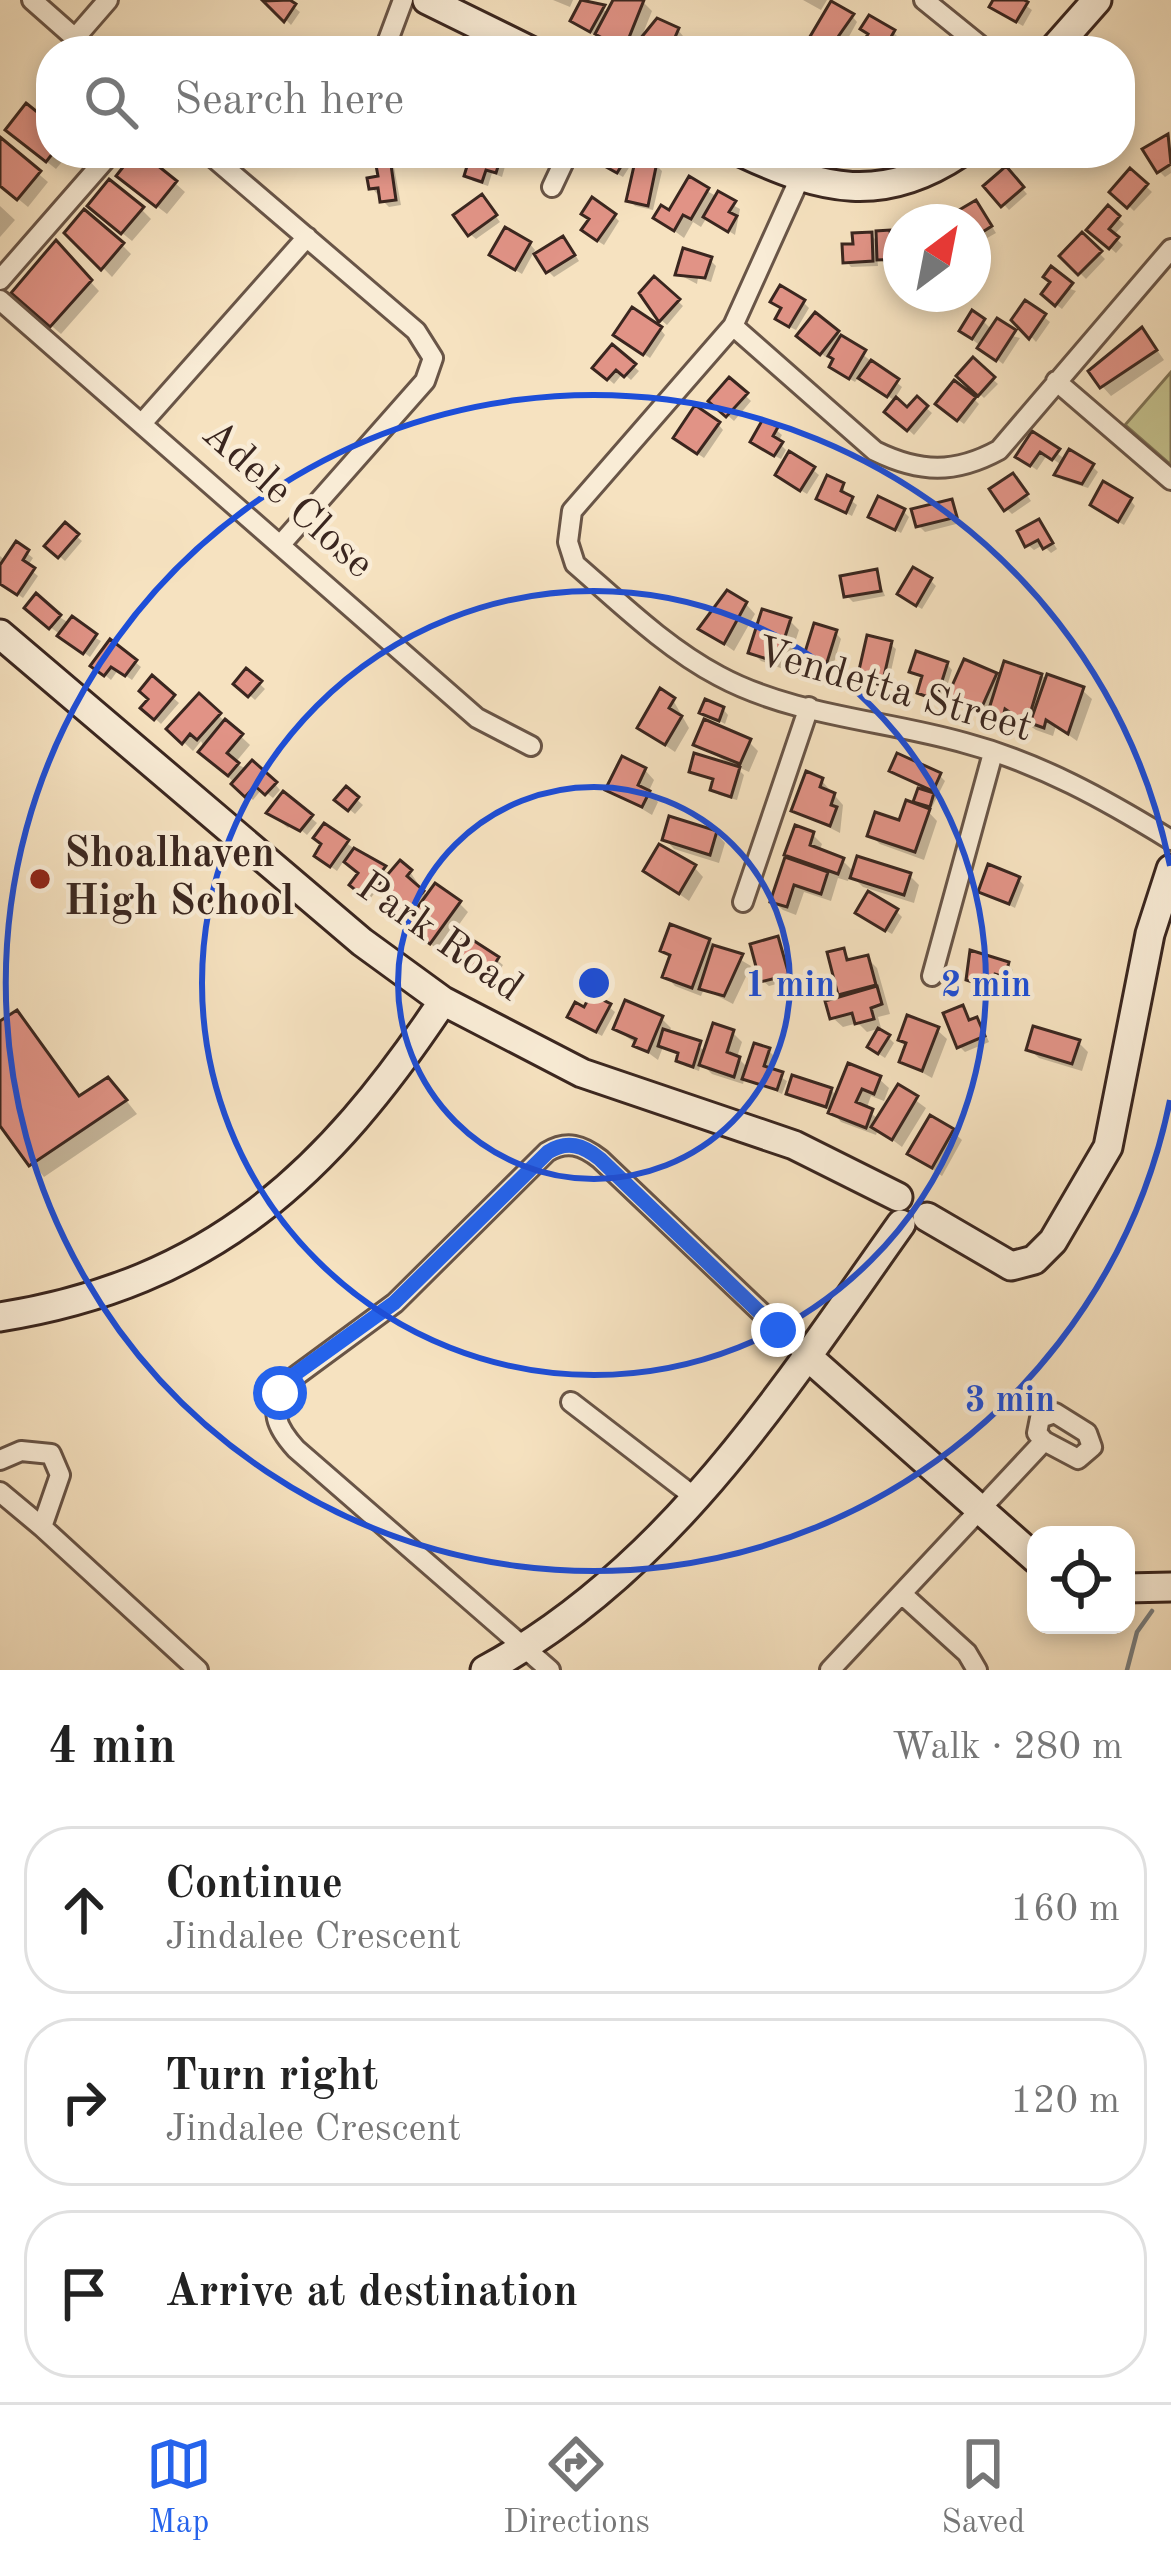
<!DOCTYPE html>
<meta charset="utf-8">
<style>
:root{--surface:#fff;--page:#f6f6f6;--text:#222;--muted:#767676;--line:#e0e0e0;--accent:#2563eb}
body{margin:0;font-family:"Old Standard TT",serif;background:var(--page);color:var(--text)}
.controls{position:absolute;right:36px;bottom:36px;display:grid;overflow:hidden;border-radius:24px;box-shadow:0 6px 18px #0003}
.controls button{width:108px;height:108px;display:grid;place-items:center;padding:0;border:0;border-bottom:3px solid var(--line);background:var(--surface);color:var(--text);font:60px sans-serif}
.compass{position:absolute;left:883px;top:204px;width:108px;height:108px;border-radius:50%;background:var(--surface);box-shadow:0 6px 18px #0003;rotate:32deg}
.stop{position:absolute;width:36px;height:36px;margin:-27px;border:9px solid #2563eb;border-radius:50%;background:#fff}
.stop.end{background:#2563eb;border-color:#fff;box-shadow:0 3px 12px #0008}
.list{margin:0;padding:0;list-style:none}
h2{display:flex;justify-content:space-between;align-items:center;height:156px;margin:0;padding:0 48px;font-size:51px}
h2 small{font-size:39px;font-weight:400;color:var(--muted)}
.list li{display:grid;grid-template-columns:78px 1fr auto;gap:36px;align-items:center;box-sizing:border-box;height:168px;margin:0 24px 24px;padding:0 24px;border:3px solid var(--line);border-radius:48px}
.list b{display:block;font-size:45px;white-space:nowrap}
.list p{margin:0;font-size:39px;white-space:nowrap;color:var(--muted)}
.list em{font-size:39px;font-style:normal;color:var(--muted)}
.icon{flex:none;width:66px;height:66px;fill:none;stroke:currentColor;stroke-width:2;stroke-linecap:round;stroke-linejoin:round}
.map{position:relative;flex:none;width:1171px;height:1670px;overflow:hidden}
.search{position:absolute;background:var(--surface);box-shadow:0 6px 18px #0003;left:36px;right:36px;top:36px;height:132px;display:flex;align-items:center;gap:30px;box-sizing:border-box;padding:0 42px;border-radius:48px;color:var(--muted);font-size:45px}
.sheet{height:732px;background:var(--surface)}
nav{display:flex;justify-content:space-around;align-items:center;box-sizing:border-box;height:168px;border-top:3px solid var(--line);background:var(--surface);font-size:33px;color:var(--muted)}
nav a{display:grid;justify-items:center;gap:6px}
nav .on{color:var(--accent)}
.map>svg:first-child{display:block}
.green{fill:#c4c18d;stroke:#7f7456;stroke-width:3}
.shadow{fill:#0003}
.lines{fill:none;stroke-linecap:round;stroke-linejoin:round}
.stream{stroke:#7a7f7e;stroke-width:4.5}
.building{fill:#e19386;stroke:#3a261f;stroke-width:3}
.street-casing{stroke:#695547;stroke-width:24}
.secondary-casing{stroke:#3a261f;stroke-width:33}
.street{stroke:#f9ecd6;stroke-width:18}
.secondary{stroke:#f9ecd6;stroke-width:27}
.route{stroke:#2563eb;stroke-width:15}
.ring{fill:none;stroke:#1d4ed8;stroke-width:6}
.poi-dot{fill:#8f2418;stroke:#f9ecd6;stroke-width:4.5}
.labels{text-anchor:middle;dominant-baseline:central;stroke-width:9;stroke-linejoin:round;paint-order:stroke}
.street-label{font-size:42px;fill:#3a261f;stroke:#f9ecd6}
.poi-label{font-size:42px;font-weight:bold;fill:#3a261f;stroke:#f9ecd6;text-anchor:start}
.centre{fill:#1d4ed8;stroke:#f9ecd6;stroke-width:6}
.ring-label{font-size:36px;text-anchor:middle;font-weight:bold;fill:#1d4ed8;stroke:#f9ecd6;stroke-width:9;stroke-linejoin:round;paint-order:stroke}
</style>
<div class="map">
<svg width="1171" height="1670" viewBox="0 0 1171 1670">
<rect width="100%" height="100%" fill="#f6e2c0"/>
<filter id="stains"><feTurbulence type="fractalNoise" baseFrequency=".00167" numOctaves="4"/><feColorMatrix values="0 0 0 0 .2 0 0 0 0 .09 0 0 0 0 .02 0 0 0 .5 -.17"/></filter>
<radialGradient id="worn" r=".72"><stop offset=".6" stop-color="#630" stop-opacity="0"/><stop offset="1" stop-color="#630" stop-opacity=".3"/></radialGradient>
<path class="green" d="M1171 372V465L1125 425Z"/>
<path class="shadow" d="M267 0H285L300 12 291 25Z
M553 0H573L570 7Z
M585 0 609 13 616 0 643 2 652 11 636 51H623L579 26 573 20Z
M803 0H827L821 10Z
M997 0H1018L1032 10 1023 26 999 12Z
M852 16 857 22 841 51 818 45Z
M678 30 683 36 677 51 644 39Z
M893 32 899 38 891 51 863 48Z
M1168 137 1171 173 1165 177 1159 171Z
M18 139 51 153H69L56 169Z
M0 141 48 182 28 207 0 184Z
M354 153H380L375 163 389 161 394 167 401 205 389 207 383 201 372 188 381 179 379 166Z
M474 153 500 157 506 163 502 177 492 173 488 186 473 181 467 175Z
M596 153H619L632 163 623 177 599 163Z
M656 165 662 171 653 210 635 206 630 200Z
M1006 170 1027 194 1009 210 987 186Z
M1131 172 1152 192 1134 211 1113 191Z
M175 183 185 192 167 214 129 185Z
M707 191 740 209 735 235 707 217 701 227 693 222 684 238 657 218Z
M487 204 500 222 476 239 470 234Z
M0 206 15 220 0 237Z
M981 209 996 233 973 246V222H956Z
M142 210 151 219 132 241 100 215Z
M1108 210 1124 224 1113 236 1123 245 1116 253 1090 230Z
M614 216 619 221 604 245 590 236Z
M889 233 901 244V264L886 265 877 256 878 266 851 267 846 261 871 235 880 244Z
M1083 237 1105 259 1086 279 1063 256Z
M79 243 122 245 131 254 112 277Z
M530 244 535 250 522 274 499 260Z
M56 245 99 291 61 334 24 302Z
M569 245 579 261 554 277 548 271Z
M710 260 716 266 711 282 698 278 697 284 678 274Z
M655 280 683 306 667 325 651 311 656 305Z
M1054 283 1076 291 1062 309 1050 300Z
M803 302 809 308 796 330 784 324V309Z
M1044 317 1050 322 1036 342 1015 319Z
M983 321 993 331 1020 338 1003 364 968 336Z
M660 329 665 335 650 358 623 340Z
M837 333 902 387 894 400 908 411 917 400 932 413 914 435 888 411 896 402 860 375 855 382 838 372 830 355 827 358 806 341Z
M1150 340 1164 360 1111 396 1102 386Z
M612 348 639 371 631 380 623 373 614 384 596 368Z
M973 362 998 384 984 398 960 376Z
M730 381 751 401 734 421 712 401Z
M974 399 979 404 964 424 944 409Z
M718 424 723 430 704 458 682 443Z
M776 430 782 435 778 442 786 450 781 459 759 447Z
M1033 435 1066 460 1092 466 1098 472 1088 488 1063 480 1057 475 1063 466 1047 455 1037 470 1025 462Z
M813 470 819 475 807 494 784 480Z
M1018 482 1031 501 1012 514 1007 509Z
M843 485 846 497 857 505 852 516 820 499Z
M1130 500 1135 506 1124 525 1099 510Z
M951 502 960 523 925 532 919 526Z
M903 511 909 517 901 533 871 516Z
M65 526 82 541 65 561 48 546Z
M1044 528 1057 549 1051 553 1043 545 1034 550 1028 545Z
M17 545 33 558 27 567 38 576 23 598 0 582V556L6 561Z
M876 572 885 596 853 602 847 596Z
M930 580 936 586 922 609 906 600Z
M746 604 755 614 734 651 702 628Z
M33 614 59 617 101 641 90 657Z
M790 621 799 630 786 670 761 661 752 652Z
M836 633 841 639 830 676 810 669 805 664Z
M890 644 896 649 887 689 866 684 860 678Z
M135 662 141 667 132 680 118 670 111 680 94 666Z
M947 664 952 670 942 703 926 698 920 693 924 679 913 672Z
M247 672 265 689 255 700 237 684Z
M995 675 1001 681 1041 676 1082 690 1092 699 1077 741 1056 726 1053 736 1036 730 1014 715 1012 724 1001 721 952 695Z
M152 679 179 703 161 724 144 708 152 699Z
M199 697 250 745 235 763 275 784 280 790 273 798 262 789 253 800 211 761 201 741 193 751 170 729Z
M673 700 689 728 675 752 640 728Z
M723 709 728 715 725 724 703 712Z
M749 742 758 751 749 772 734 765 744 775 737 800 719 795 713 790 716 782 692 771 725 761 697 744Z
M645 770 654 780 648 793 658 802 652 815 609 789Z
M893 770 939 775 945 781 932 807 920 803 937 821 924 860 880 844 870 835 927 811 917 801 921 787Z
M822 781 843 805 840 833 795 810Z
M346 790 363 805 355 814 344 805Z
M284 795 317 823 307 835 293 823 288 828 270 813Z
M324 827 391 875 410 872 428 898 459 903 468 912 440 951 398 920 396 902 379 887 370 899 358 890 361 874 345 859 337 871 323 861Z
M796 829 813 835 822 844 819 852 842 860 855 873 910 876 919 885 914 903 863 887 850 874 848 881 838 878 831 901 804 892 796 915 783 910 773 901Z
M716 833 725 843 719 863 674 849 665 839Z
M694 867 703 877 689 901 647 871Z
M1018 879 1024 885 1015 908 981 891Z
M896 911 902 917 892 934 864 918Z
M777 940 792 980 769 986 763 981Z
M709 941 751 966 733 1004 704 989 701 996 675 986 666 976 672 959 663 951Z
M843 951 853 962 867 958 877 968 890 1014 878 1017 881 1028 867 1032 858 1023 843 1027 833 1018 843 999 831 955Z
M454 958 497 960 503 965 494 979Z
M1007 965 1013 970 1010 980 1000 977 996 992 969 979Z
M609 1007 615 1012 602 1036 576 1022 585 1011Z
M962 1009 971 1023 982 1026 989 1042 965 1052 959 1046Z
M16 1014 81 1099 121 1094 137 1114 44 1177 0 1121V1025Z
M661 1018 671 1028 668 1034 707 1051 733 1033 742 1042 737 1057 749 1069 769 1051 775 1057 770 1071 787 1081 782 1094 745 1077 743 1084 712 1074 701 1063 699 1071 685 1066 680 1056 663 1047 658 1060 616 1029Z
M937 1030 947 1039 932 1078 902 1061 908 1046 902 1039Z
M888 1037 894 1043 885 1058 876 1052Z
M1078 1042 1088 1052 1082 1071 1039 1058 1029 1049Z
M879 1079 889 1088 884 1101 871 1096 866 1110 880 1120 899 1088 926 1108 902 1147 878 1129 876 1135 841 1122 832 1111 789 1093 831 1090 838 1097Z
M952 1131 962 1140 942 1176 911 1154Z"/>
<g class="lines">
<path class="stream" d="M1127 1670 1137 1632 1152 1611"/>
</g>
<path class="building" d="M290 0 296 4 284 22 263 1Z
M581 0 605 5 590 32 570 21Z
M613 0H644L624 50 595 34Z
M993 0H1024L1028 2 1016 22 989 7Z
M831 1 854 14 828 51 808 40Z
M869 15 895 30 883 51 859 49 868 34 860 29Z
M657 18 679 28 669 51 640 39Z
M26 103 51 123 53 153 46 162 5 130Z
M1168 134 1171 164 1157 173 1142 149Z
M0 137 41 171 17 200 0 186Z
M134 153H142L177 181 156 207 116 176Z
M471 153 502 154 496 173 486 170 482 182 464 176Z
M593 153H625L628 155 617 173 590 158Z
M636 157 657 162 648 206 626 201Z
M390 158 396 200 380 202 378 188 369 189 367 178 378 176 375 160Z
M1006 166 1024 187 1001 207 983 186Z
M1130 168 1148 184 1127 208 1109 192Z
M689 176 709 188 691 219 683 215 674 231 653 218 661 205 669 210Z
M109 179 144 207 121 234 87 206Z
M718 191 736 201 729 212 737 216 728 232 703 217Z
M482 194 497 215 468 236 453 215Z
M592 197 616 214 597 241 581 230 589 219 581 214Z
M976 200 992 226 973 238V222H953L949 216Z
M1108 205 1120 216 1109 229 1119 237 1109 249 1086 230Z
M84 209 124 243 101 270 64 233Z
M505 227 531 242 515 270 489 255Z
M890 230 891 241H901V259L877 260 876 231Z
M872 232 873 261 843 263 842 244H853L852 233Z
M1082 232 1102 251 1078 275 1059 256Z
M563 236 575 255 546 273 534 254Z
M56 240 92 280 50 327 11 293Z
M683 248 712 257 705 278 675 275Z
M1051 266 1073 283 1055 306 1041 294 1050 282 1043 277Z
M654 276 680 299 659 322 639 293Z
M780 285 805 300 789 327 775 319 781 308 770 302Z
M1025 300 1046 314 1029 339 1011 320Z
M632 307 662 327 643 355 613 335Z
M972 310 985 319 972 339 959 331Z
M815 312 839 331 820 355 796 336Z
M997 318 1016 330 996 361 977 348Z
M1142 327 1157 350 1100 388 1088 371Z
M841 335 866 350 849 379 829 367 833 359 828 356Z
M612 344 636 364 624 377 616 370 607 380 592 368Z
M973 357 995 377 978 396 956 376Z
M871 360 899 379 887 397 858 378Z
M729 377 748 393 726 417 708 401Z
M954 380 976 397 957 421 935 404Z
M917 396 928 406 907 431 884 412 896 397 907 407Z
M695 405 720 422 697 454 673 438Z
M763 419 778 427 773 436 783 442 774 456 750 442Z
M1032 431 1060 449 1052 460 1040 452 1030 466 1015 457Z
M1069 449 1094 464 1082 484 1054 475Z
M789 451 815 467 800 491 775 475Z
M1013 473 1028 494 1004 511 989 489Z
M827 475 844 483 841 491 853 497 846 513 816 499Z
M1103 481 1132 498 1118 522 1090 505Z
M878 496 905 509 895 530 868 517Z
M952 499 957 517 916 527 911 509Z
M1039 519 1053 543 1043 549 1038 540 1025 547 1017 531Z
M65 522 79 534 58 558 44 546Z
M16 541 29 550 23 560 35 568 17 595 0 584V565Z
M913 567 932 578 916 606 897 594Z
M877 569 881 591 844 597 840 576Z
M727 590 747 602 724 644 698 629Z
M36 593 61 615 49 629 24 608Z
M762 609 791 618 777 662 748 653Z
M72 616 97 634 83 654 57 636Z
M814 623 837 630 824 672 801 665Z
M867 635 892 641 882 685 857 679Z
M110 639 137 660 125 676 111 667 104 676 90 666Z
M916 651 948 662 936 700 917 693 922 676 909 672Z
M964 659 997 673 981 709 948 695Z
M1004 661 1042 674 1027 724 1005 709 1003 717 988 712Z
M246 668 262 681 248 697 233 684Z
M1047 674 1084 687 1068 734 1046 720 1044 728 1030 723Z
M152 675 175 695 154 720 140 708 148 699 139 691Z
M660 688 675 698 669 708 682 716 665 745 637 728Z
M199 693 221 713 197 740 190 734 182 744 166 729Z
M705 699 724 707 719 721 699 713Z
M225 719 243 734 227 753 239 763 228 776 198 752Z
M704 719 751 739 740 764 693 745Z
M694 753 740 767 731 797 710 790 713 779 689 772Z
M897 753 941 773 933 791 889 771Z
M622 756 646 768 638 785 650 791 642 807 605 790Z
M252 760 277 782 265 795 255 786 245 797 231 784Z
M806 771 823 778 820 787 835 793 831 805 837 807 830 826 791 811Z
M346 786 359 797 348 811 334 800Z
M918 788 934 793 930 807 913 802Z
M283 791 313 815 300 831 266 813Z
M906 800 930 809 915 852 867 836 875 812 899 820Z
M669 816 717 831 710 855 662 840Z
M324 823 349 840 330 867 314 856 321 844 313 838Z
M795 825 814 832 810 845 844 858 838 874 784 855Z
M659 844 696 865 679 894 643 871Z
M354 848 386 866 363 896 349 885 358 873 344 862Z
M857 856 911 873 904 895 850 878Z
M785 857 828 872 821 894 794 885 787 907 770 902Z
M400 860 412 870 407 876 424 891 398 922 385 911 393 902 376 888Z
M988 864 1020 877 1009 904 978 892Z
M435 883 461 901 430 944 404 926Z
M868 891 898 909 885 931 855 913Z
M670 924 710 939 692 988 662 977 670 955 660 951Z
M465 935 499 957 488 975 450 958Z
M778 936 789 975 760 982 750 944Z
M713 945 743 954 724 996 699 989Z
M844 948 847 960 868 955 876 985 838 995 827 952Z
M970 950 1009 962 1005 977 995 974 991 988 966 980Z
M877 986 882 1004 871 1008 874 1019 855 1024 852 1013 830 1019 825 1001Z
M591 994 611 1004 596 1032 567 1017 575 1002 584 1007Z
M625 1000 663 1016 648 1052 633 1046 636 1039 613 1029Z
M963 1005 969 1020 977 1017 985 1036 957 1048 943 1013Z
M17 1010 79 1096 108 1077 127 1100 29 1166 0 1126V1021Z
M907 1015 939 1027 922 1071 899 1062 906 1043 898 1040Z
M713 1023 734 1030 727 1052 740 1057 734 1077 699 1065Z
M1033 1026 1080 1040 1072 1064 1026 1050Z
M878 1028 890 1035 878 1054 867 1047Z
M663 1029 701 1041 693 1067 676 1061 678 1053 658 1046Z
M754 1043 770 1048 764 1066 783 1072 777 1090 742 1079Z
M848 1063 881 1076 874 1094 862 1089 856 1102 873 1109 866 1128 828 1113Z
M792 1075 832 1088 826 1107 786 1094Z
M898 1084 918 1096 892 1140 871 1127Z
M930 1115 954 1129 932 1168 907 1154Z"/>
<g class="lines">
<defs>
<path id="street" d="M32 0 75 38 108 0
M924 0 987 51
M384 51 403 0
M208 153 416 331 433 358 425 381 282 543
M799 180 733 326 572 511 568 542 575 564C620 603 666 648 719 676 793 716 885 720 965 743 1040 763 1106 800 1171 840
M552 187 568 153
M0 280 111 153
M0 300 477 718 531 746
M733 326 875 451C920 473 955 474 999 450L1171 249
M1056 381 1171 480
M144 421 307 237
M743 902 809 707
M932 976 993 753
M571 1402 697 1499
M0 1460 21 1451 51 1454 60 1475 42 1527 198 1670
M0 1492 42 1527
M902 1594 967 1653 977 1670
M550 1670 296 1449C276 1427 269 1411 285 1384L395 1303 547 1152C567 1140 582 1145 600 1159L807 1356
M830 1670 1044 1441 1037 1433 1040 1418 1055 1413 1087 1433 1092 1447 1078 1459 1044 1441"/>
<path id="secondary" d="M427 0 531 51
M1052 51 1097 0
M743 153C822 190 882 205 960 153
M0 634 362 942 443 1001 582 1073 794 1145 898 1197
M927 1217 1011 1266 1034 1260 1053 1241 1108 1147 1150 934 1171 869
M0 1317C212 1283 328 1174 443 1001
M807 1356 1036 1559
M1126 1588 1171 1587
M485 1670C670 1570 783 1390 901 1224"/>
</defs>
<use href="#street" class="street-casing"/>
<use href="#secondary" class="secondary-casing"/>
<use href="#street" class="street"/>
<use href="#secondary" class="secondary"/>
</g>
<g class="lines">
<path class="route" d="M280 1393 291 1377 394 1303 548 1152C567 1140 583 1145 600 1159L778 1330"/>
</g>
<g class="ring">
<circle cx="594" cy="983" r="196"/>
<circle cx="594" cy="983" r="392"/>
<path d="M1170 1100A588 588 0 1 1 1170 866"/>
</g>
<circle class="poi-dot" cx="40" cy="879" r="12"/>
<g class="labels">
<g class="street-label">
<text transform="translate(287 500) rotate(42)">Adele Close</text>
<text transform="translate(894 691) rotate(16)">Vendetta Street</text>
<text transform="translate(439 938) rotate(35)">Park Road</text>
</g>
<g class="poi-label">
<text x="64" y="855">Shoalhaven<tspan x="64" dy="48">High School</tspan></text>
</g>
</g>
<circle cx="594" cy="983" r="18" class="centre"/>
<g class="ring-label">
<text x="790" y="996">1 min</text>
<text x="986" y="996">2 min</text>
<text x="1010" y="1411">3 min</text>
</g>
<rect width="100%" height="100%" filter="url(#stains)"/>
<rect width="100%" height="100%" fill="url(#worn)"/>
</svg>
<div class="controls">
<button><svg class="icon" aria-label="locate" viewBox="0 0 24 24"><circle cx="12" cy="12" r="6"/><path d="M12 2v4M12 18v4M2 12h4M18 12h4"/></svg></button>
</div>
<svg class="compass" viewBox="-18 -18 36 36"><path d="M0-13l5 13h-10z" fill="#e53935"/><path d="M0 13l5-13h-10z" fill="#767676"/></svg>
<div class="stop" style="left:280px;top:1393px"></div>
<div class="stop end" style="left:778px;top:1330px"></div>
<div class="search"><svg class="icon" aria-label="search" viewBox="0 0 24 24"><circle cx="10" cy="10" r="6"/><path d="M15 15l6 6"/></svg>Search here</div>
</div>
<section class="sheet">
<h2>4 min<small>Walk · 280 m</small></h2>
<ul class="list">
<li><svg class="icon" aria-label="ahead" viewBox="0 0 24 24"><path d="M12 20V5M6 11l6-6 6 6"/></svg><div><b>Continue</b><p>Jindalee Crescent</p></div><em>160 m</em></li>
<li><svg class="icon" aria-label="right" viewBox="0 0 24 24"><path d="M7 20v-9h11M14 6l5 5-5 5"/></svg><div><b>Turn right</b><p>Jindalee Crescent</p></div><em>120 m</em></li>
<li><svg class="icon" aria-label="arrive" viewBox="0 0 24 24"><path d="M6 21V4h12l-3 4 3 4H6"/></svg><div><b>Arrive at destination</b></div></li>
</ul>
</section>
<nav>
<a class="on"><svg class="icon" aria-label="map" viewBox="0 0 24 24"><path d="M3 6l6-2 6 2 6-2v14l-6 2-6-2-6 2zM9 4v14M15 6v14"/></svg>Map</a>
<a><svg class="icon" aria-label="directions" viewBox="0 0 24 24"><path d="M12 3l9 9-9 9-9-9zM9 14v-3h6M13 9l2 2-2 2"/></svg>Directions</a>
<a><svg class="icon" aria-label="saved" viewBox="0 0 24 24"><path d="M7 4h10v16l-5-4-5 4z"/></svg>Saved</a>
</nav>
